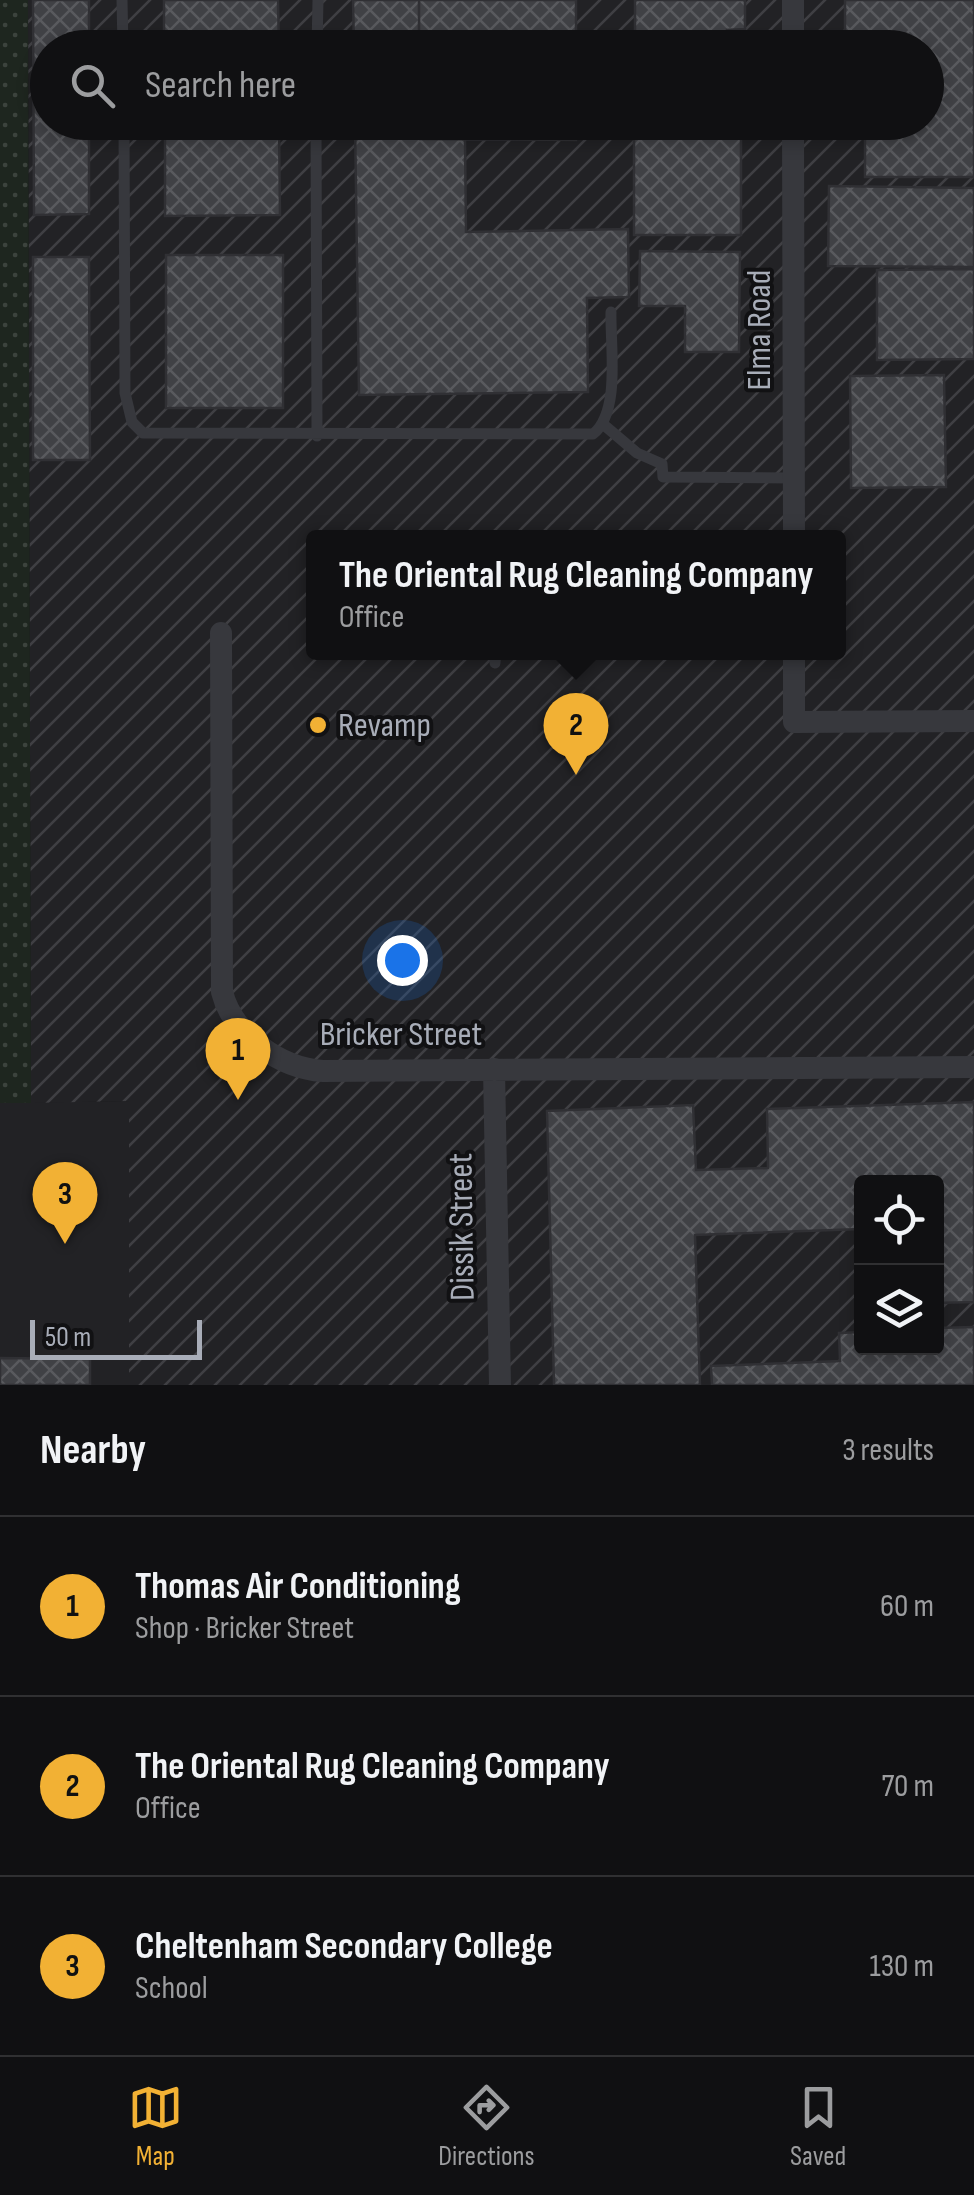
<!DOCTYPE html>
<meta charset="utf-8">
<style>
:root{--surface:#101012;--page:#19191b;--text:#f1f3f6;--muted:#9c9d9f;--line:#303032;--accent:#f2b134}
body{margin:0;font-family:"Sofia Sans Condensed",sans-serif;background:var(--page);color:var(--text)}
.controls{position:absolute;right:30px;bottom:30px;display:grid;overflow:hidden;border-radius:10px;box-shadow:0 5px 15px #0003}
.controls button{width:90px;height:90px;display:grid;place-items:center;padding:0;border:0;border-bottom:2px solid var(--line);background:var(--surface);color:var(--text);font:50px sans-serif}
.scale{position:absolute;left:30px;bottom:25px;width:172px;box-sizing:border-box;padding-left:10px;border:5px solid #a8adb8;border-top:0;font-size:28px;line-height:35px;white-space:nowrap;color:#a8adb8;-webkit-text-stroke:8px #111113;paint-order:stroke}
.you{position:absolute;left:402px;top:960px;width:35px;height:35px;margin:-25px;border:8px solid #fff;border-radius:50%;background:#1a73e8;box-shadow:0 0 0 15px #1a73e833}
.badge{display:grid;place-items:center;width:65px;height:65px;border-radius:50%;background:var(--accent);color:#111;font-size:32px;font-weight:700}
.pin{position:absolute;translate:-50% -82px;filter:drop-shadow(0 2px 5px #0008)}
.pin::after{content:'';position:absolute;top:52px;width:35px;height:30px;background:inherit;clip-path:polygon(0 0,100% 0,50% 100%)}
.popup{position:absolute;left:306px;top:530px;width:540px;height:130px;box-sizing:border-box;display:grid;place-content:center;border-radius:10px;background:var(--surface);filter:drop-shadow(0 2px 8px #0005);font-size:32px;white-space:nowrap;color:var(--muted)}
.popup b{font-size:38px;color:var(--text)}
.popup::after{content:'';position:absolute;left:50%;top:100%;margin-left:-20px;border:20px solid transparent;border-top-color:var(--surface)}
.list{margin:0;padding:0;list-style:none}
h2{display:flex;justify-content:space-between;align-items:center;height:130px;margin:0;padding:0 40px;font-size:42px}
h2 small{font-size:32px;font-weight:400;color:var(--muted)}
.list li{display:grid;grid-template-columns:65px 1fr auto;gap:30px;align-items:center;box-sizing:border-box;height:180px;padding:0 40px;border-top:2px solid var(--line)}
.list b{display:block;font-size:38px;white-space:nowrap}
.list p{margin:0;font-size:32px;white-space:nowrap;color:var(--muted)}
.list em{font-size:32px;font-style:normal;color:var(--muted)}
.icon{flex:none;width:55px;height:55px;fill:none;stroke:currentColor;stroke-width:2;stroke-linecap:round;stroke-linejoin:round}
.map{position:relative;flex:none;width:974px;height:1385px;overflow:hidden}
.search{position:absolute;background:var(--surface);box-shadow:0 5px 15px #0003;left:30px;right:30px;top:30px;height:110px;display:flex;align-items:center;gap:25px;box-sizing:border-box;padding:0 35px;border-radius:55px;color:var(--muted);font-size:38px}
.sheet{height:670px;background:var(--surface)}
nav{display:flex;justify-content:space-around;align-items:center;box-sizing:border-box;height:140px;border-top:2px solid var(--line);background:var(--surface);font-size:28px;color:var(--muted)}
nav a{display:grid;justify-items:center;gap:5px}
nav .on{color:var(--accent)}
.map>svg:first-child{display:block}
.built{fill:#222225}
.industrial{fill:url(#industrial-furrows);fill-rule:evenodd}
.green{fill:url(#green-dots)}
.building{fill:url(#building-cross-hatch);stroke:#303034;stroke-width:2.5}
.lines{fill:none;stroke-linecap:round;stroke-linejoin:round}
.service{stroke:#37383d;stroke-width:11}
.minor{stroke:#37383d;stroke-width:22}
.poi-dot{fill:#f2b134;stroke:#111113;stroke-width:4}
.labels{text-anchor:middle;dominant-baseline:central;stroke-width:8;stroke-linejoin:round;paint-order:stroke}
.street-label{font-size:35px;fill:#a8adb8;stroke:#111113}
.poi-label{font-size:35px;fill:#a8adb8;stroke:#111113;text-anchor:start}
</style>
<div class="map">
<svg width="974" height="1385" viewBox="0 0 974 1385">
<defs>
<pattern id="industrial-furrows" width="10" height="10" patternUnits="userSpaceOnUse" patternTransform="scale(2.5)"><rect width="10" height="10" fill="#222225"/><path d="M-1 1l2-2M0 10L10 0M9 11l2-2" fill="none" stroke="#3f3f43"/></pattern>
<pattern id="green-dots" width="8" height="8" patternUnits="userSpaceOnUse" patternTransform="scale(2.5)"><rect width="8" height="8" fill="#1e261f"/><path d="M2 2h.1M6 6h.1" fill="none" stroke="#3c433d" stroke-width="1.8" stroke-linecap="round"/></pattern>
<pattern id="building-cross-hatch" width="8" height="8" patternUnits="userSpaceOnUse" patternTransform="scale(2.5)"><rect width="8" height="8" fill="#404145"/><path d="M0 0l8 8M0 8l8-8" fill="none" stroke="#595a5e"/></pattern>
</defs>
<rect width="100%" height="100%" fill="#161618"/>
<path class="built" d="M129 1101V1385H0V1103Z"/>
<path class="industrial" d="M28 0H974V1385H129V1101L31 1103ZM48 48H926V122H48ZM314 538H838V652H314ZM862 1182H936V1348H862Z"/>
<path class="green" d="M0 0H28L31 1103H0Z"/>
<path class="building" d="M33 0H89V48H48V122H89V214L34 215Z
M164 0H278L279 48H164Z
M353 0H419V48H354Z
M419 0H576V48H419Z
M635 0H745V29L727 30V48H635Z
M845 0H974V177H865V128H845V122H926V48H845Z
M165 122H279L280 215 165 216Z
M355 122H420V139H465L466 232 628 229 629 297 587 298 588 392 359 395Z
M420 122H576V140L420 139Z
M634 123H741V235H634Z
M829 186 974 188V267L828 266Z
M640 251 740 252 739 352H685V306H639Z
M166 255H283V408H166Z
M33 257H89L90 460H33Z
M974 269V359L877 360V270Z
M944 375 946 487 851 488 850 376Z
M974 1102V1302L936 1303V1182H862V1229L695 1235 700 1385H554L547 1111 693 1105 696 1170 768 1168 767 1109Z
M974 1327V1385H712L711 1366 840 1361 839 1333 862 1332V1348H936V1328Z
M0 1358 90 1359V1385H0Z"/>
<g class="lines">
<path class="service" d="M122 0 123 48
M317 48 318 0
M124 122 125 393 132 422 143 433 593 434C621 412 610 345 611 312
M316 122 317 436
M604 425 637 453 662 464 663 477 794 478
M495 663 496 652"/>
<path class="minor" d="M793 0V48
M793 122 794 538
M221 633 222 992C233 1035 280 1068 323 1071L974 1067
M794 652V722L974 721
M494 1069 500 1385"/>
</g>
<circle class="poi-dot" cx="318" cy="725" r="10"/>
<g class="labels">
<g class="street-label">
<text transform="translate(759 330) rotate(-90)">Elma Road</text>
<text x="401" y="1034">Bricker Street</text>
<text transform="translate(462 1227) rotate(-91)">Dissik Street</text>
</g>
<g class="poi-label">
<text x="338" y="725">Revamp</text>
</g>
</g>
</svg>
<div class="controls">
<button><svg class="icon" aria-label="locate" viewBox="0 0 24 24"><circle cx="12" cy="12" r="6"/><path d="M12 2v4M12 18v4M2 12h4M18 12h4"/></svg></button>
<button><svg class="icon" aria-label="layers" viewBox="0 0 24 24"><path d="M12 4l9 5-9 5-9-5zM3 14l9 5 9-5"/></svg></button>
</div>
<div class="scale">50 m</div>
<div class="you"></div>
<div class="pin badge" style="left:238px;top:1100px">1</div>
<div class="pin badge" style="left:576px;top:775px">2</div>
<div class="popup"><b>The Oriental Rug Cleaning Company</b>Office</div>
<div class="pin badge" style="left:65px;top:1244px">3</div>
<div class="search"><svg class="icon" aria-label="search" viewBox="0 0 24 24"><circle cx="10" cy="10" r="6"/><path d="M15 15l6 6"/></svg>Search here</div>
</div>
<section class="sheet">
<h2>Nearby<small>3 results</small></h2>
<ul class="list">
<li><span class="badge">1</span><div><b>Thomas Air Conditioning</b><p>Shop · Bricker Street</p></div><em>60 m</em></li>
<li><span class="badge">2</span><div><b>The Oriental Rug Cleaning Company</b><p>Office</p></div><em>70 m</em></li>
<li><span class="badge">3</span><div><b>Cheltenham Secondary College</b><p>School</p></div><em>130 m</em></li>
</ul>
</section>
<nav>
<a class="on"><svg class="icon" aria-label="map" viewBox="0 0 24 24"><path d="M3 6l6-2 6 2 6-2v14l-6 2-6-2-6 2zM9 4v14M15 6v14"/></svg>Map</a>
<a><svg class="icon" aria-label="directions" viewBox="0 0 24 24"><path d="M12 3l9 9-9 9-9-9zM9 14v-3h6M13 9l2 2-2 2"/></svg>Directions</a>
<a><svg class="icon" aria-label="saved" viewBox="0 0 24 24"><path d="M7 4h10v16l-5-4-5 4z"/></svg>Saved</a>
</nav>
